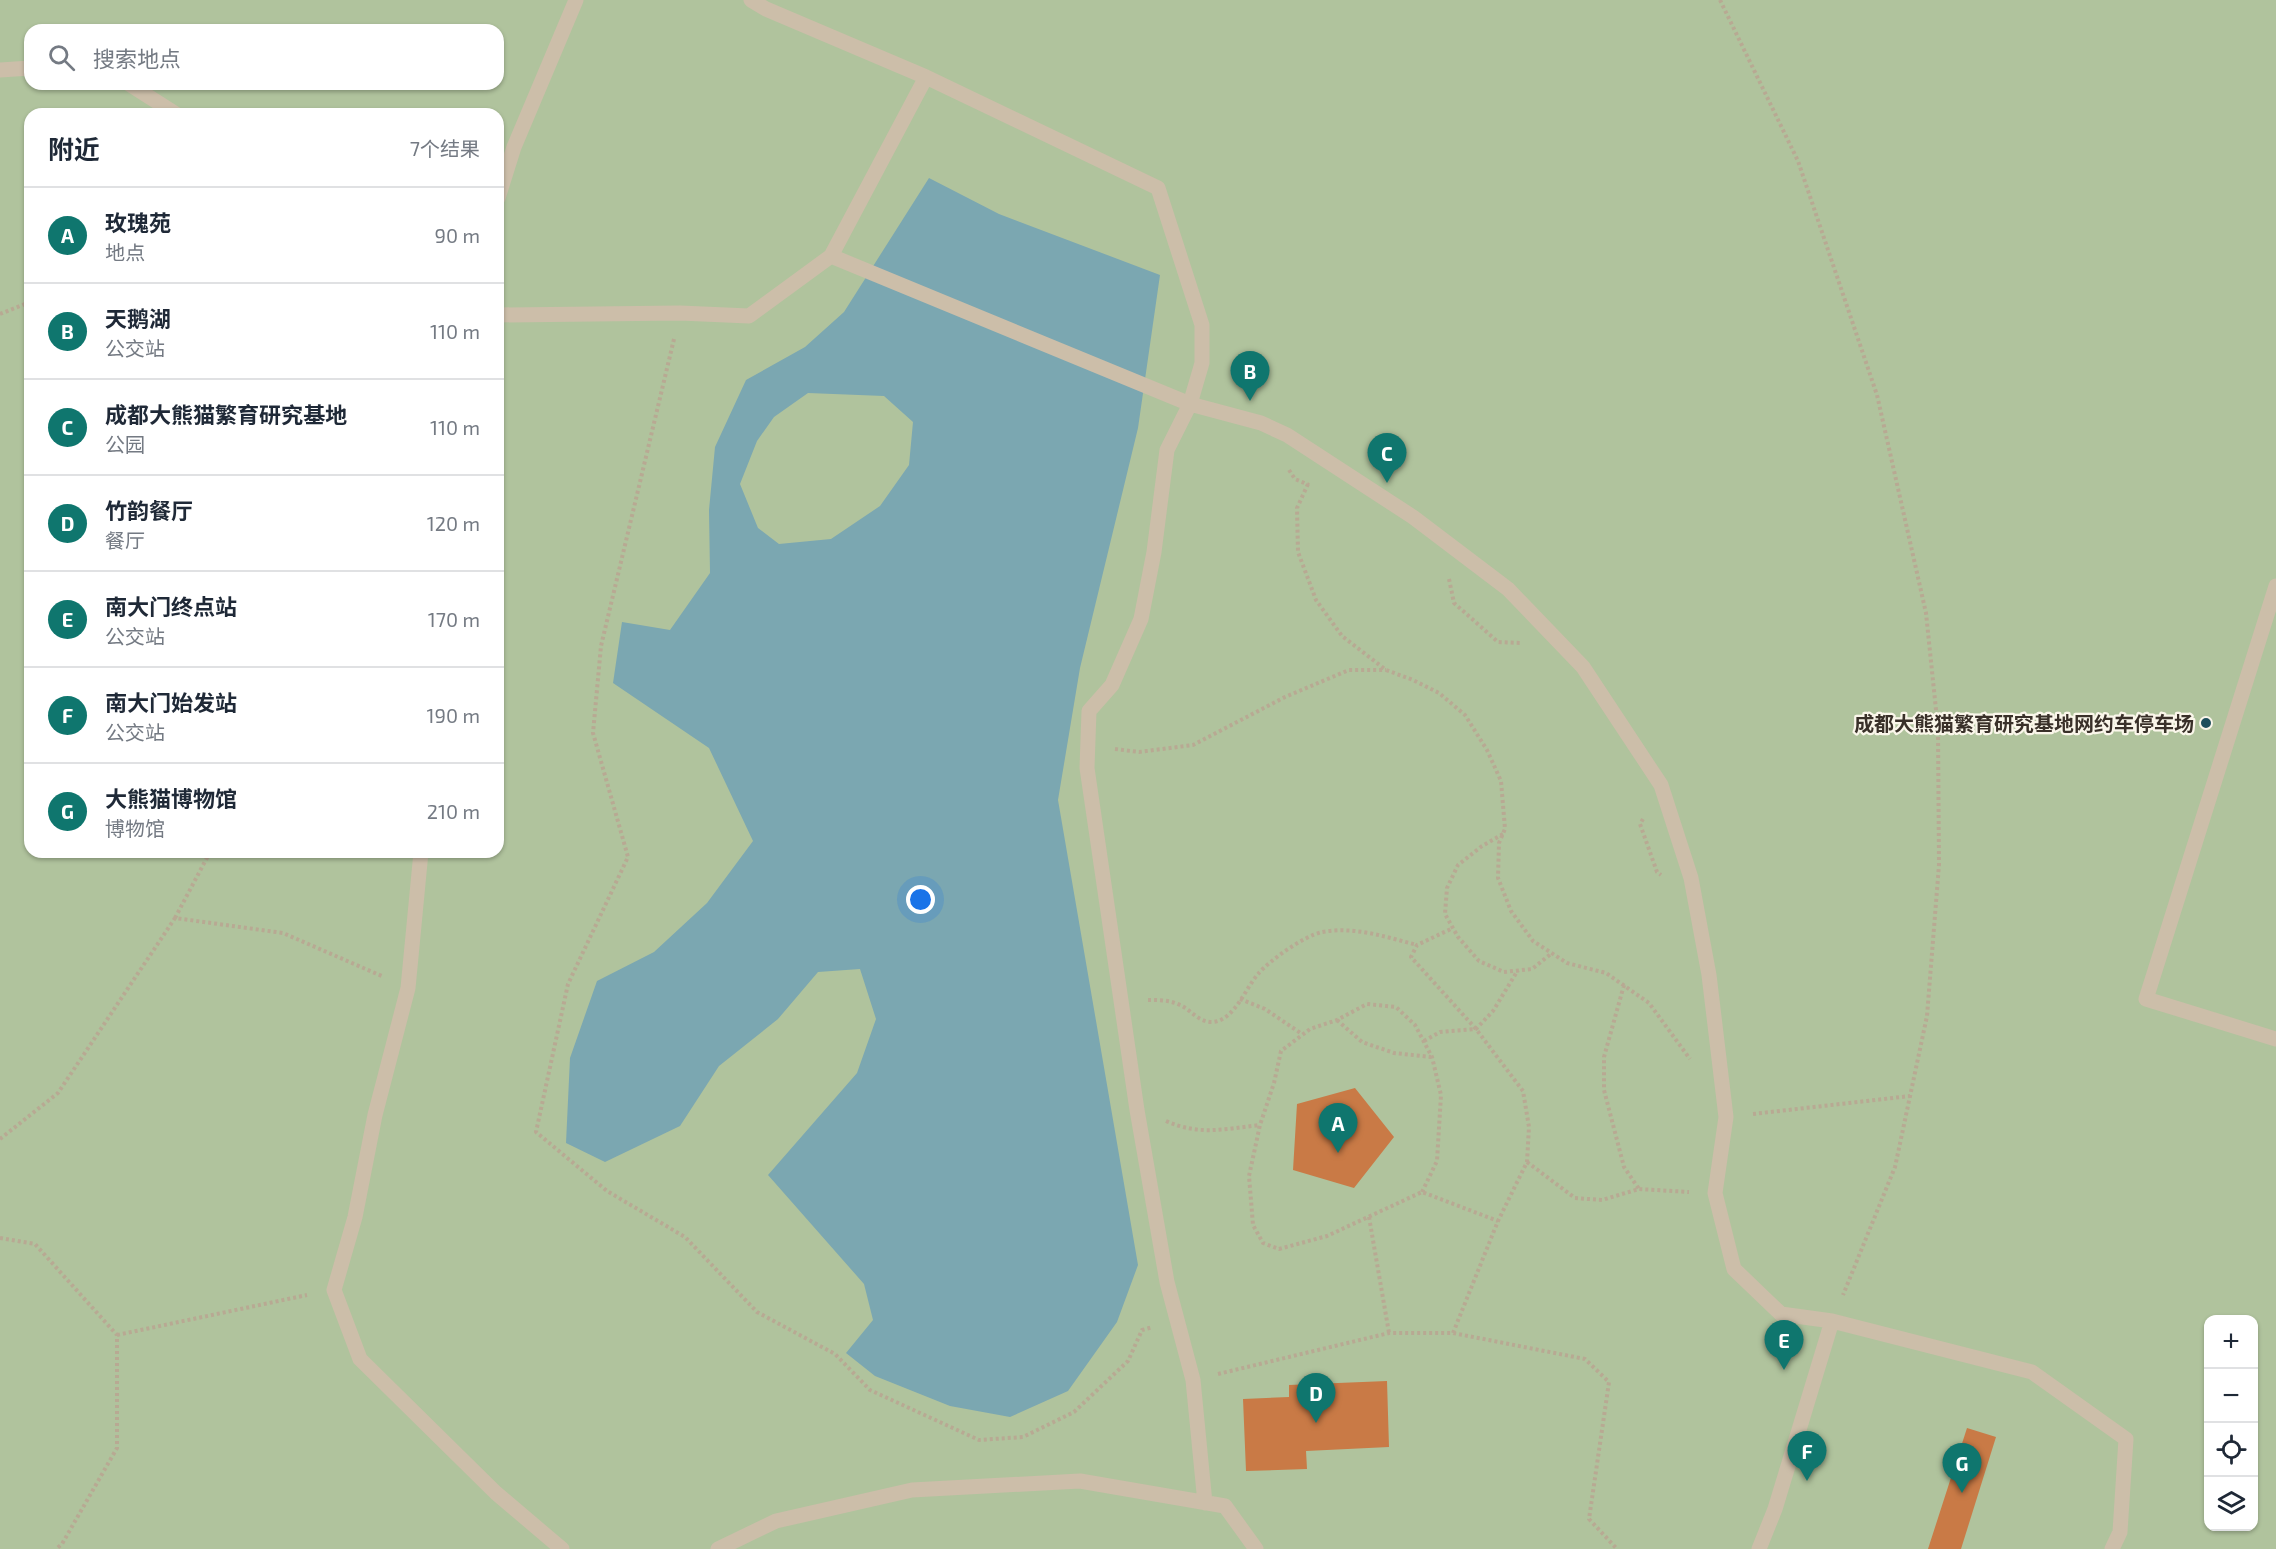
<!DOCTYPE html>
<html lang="zh">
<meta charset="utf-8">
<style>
:root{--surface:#fff;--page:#f6f6f7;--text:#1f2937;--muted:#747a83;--line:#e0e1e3;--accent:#0f766e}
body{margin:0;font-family:"Exo 2","Noto Sans SC",sans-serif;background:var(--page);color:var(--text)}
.controls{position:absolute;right:18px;bottom:18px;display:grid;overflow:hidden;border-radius:12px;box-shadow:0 2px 4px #0004}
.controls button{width:54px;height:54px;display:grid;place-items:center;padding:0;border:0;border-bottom:2px solid var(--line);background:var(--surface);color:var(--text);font:30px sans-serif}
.you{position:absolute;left:921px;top:900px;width:21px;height:21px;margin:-15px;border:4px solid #fff;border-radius:50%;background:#1a73e8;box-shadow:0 0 0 9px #1a73e833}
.badge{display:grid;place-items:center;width:39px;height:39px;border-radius:50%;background:var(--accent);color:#fff;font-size:20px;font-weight:700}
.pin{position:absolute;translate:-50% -50px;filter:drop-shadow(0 2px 3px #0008)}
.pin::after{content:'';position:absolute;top:32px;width:21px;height:18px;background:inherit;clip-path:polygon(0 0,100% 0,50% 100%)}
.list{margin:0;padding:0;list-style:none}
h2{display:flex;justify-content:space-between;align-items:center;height:78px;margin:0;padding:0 24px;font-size:26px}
h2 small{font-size:20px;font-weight:400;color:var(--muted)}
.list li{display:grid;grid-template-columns:39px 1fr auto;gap:18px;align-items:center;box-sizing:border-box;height:96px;padding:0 24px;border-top:2px solid var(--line)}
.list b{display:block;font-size:22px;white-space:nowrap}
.list p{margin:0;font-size:20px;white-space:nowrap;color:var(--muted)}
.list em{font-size:20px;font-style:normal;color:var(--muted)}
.icon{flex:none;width:33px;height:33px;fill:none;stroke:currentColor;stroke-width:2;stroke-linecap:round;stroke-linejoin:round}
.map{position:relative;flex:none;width:2276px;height:1549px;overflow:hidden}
.search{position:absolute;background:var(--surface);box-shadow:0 2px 4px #0004;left:24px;top:24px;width:480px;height:66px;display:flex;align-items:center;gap:15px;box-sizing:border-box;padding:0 21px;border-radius:18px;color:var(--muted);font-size:22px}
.panel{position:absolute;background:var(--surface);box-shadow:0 2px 4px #0004;left:24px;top:108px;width:480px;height:750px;border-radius:18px}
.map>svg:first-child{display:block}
.green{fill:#b0c39d;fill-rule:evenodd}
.water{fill:#7ba7b1;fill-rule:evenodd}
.building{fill:#c97a46}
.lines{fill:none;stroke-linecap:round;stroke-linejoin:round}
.path{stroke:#b8a993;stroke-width:4;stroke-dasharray:3 3;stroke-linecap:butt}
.service{stroke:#ccbea9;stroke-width:15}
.poi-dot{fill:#1d4e5c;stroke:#faf6ea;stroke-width:2}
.labels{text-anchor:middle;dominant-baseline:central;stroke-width:4.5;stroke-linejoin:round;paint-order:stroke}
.poi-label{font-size:20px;font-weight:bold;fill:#393029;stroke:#faf6ea;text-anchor:end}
</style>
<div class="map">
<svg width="2276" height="1549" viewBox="0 0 2276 1549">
<rect width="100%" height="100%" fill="#f3ecdd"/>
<path class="green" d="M0 0H2276V1549H0ZM30 30H498V84H30ZM30 114H498V852H30ZM2208 1320H2254V1526H2208Z"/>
<path class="water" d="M929 178 999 214 1160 275 1138 428 1080 668 1058 800 1138 1265 1117 1322 1068 1391 1010 1417 950 1406 875 1376 846 1353 873 1320 864 1284 768 1175 857 1073 876 1019 860 969 818 972 778 1019 719 1066 680 1126 605 1162 566 1143 570 1058 597 981 654 952 707 903 753 841 709 748 613 683 622 622 670 630 710 573 709 510 715 447 746 380 805 347 844 312ZM808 393 884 396 913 422 909 465 880 506 831 539 779 544 758 528 740 484 757 441 774 417Z"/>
<path class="building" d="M1355 1088 1394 1137 1354 1188 1293 1170 1297 1104Z
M1387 1381 1389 1447 1306 1451 1307 1469 1246 1471 1243 1399 1289 1397V1385Z
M1967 1428 1996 1437 1961 1549H1928Z"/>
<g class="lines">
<path class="path" d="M1720 0 1798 161 1877 395 1926 613 1938 729 1939 865 1927 1016 1895 1167 1843 1295
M0 314 30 302
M674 339 601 646 593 733 628 857 568 984 536 1132 607 1191 685 1237 757 1312 835 1354 870 1390 979 1440 1023 1437 1074 1412 1128 1361 1142 1330 1153 1327
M1289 470 1295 479 1309 485
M1308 484 1297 508 1298 552 1316 600 1342 636 1386 670 1413 680 1439 693 1465 715 1487 750 1501 781 1505 829 1499 843 1498 878 1511 911 1533 941 1567 963 1606 973 1649 1003 1690 1059
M1449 579 1454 603 1498 642 1521 643
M1115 749 1139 752 1193 745 1285 697 1349 670H1386
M1643 819 1640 824 1657 872 1661 875
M1503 834 1482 846 1458 865 1447 888 1445 914 1458 937 1479 961 1504 972 1532 969 1552 953
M175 918 210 852
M1624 985 1604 1057V1090L1624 1167 1639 1189
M1240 999 1265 1009 1302 1034
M1148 1000C1159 1000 1170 1000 1180 1005 1191 1010 1198 1022 1212 1022 1234 1021 1245 989 1258 974 1270 960 1304 936 1322 932 1354 926 1386 937 1417 945
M1337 1020 1362 1042 1394 1053 1431 1057
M1424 1041 1440 1032 1476 1029 1493 1011 1518 970
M1753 1114 1910 1096
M1166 1121C1200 1136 1224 1129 1260 1125
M0 1139 58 1093 175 918 283 933 384 977
M1527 1162 1575 1198 1602 1200 1639 1189 1689 1192
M1422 1192 1437 1161 1441 1095 1432 1057 1415 1025 1396 1007 1367 1004 1337 1020 1310 1029 1281 1051 1274 1083 1260 1125 1249 1176 1253 1225 1263 1243 1279 1249 1327 1236 1422 1192 1498 1221
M1369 1217 1389 1333
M0 1238 35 1244 117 1335V1448L62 1544 56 1549
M1453 1333 1498 1221 1527 1162 1529 1127 1523 1091 1476 1029 1411 957 1417 945 1453 928
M117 1335 307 1295
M1218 1374 1389 1333H1453L1585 1359 1609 1382 1589 1519 1617 1549"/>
<path class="service" d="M751 0 766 9 926 77 831 256
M0 70 30 68
M926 77 1158 188 1202 325V363L1190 404 1167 450 1154 552 1141 619 1112 685 1089 711 1087 768 1137 1110 1167 1282 1193 1380 1205 1503
M129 84 176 114
M498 198 514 147 576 0
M498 315 680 313 749 316 831 256 1190 404 1261 423 1287 435 1413 517 1508 589 1583 667 1661 785 1691 878 1709 975 1726 1117 1715 1193 1734 1269 1781 1314 1832 1321 2032 1372 2126 1439 2120 1532 2112 1549
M2276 586 2146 999 2276 1039
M421 852 408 988 375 1115 355 1217 334 1290 360 1359 496 1493 562 1549
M718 1549 776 1521 912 1490 1080 1481 1225 1506 1256 1549
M1759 1549 1775 1509 1832 1321"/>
</g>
<circle class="poi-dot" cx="2206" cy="723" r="6"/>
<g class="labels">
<g class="poi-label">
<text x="2194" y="723">成都大熊猫繁育研究基地网约车停车场</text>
</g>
</g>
</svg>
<div class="controls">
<button>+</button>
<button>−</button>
<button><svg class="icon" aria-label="locate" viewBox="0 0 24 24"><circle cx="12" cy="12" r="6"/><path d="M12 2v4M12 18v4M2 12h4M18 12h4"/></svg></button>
<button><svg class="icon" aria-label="layers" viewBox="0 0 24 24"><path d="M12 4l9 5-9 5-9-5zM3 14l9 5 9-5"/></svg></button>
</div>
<div class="you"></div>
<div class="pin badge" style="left:1338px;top:1153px">A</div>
<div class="pin badge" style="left:1250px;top:401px">B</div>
<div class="pin badge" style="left:1387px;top:483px">C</div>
<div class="pin badge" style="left:1316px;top:1423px">D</div>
<div class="pin badge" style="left:1784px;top:1370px">E</div>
<div class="pin badge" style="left:1807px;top:1481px">F</div>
<div class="pin badge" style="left:1962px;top:1493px">G</div>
<div class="search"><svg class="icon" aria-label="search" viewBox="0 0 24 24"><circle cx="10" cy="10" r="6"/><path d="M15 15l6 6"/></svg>搜索地点</div>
<section class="panel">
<h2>附近<small>7个结果</small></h2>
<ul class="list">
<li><span class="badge">A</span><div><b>玫瑰苑</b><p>地点</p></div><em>90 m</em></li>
<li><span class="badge">B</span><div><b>天鹅湖</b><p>公交站</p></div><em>110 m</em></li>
<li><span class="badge">C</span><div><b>成都大熊猫繁育研究基地</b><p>公园</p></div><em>110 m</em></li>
<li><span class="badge">D</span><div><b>竹韵餐厅</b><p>餐厅</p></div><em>120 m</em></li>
<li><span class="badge">E</span><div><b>南大门终点站</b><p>公交站</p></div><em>170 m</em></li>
<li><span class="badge">F</span><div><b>南大门始发站</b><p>公交站</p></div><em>190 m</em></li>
<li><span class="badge">G</span><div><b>大熊猫博物馆</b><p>博物馆</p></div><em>210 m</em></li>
</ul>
</section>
</div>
